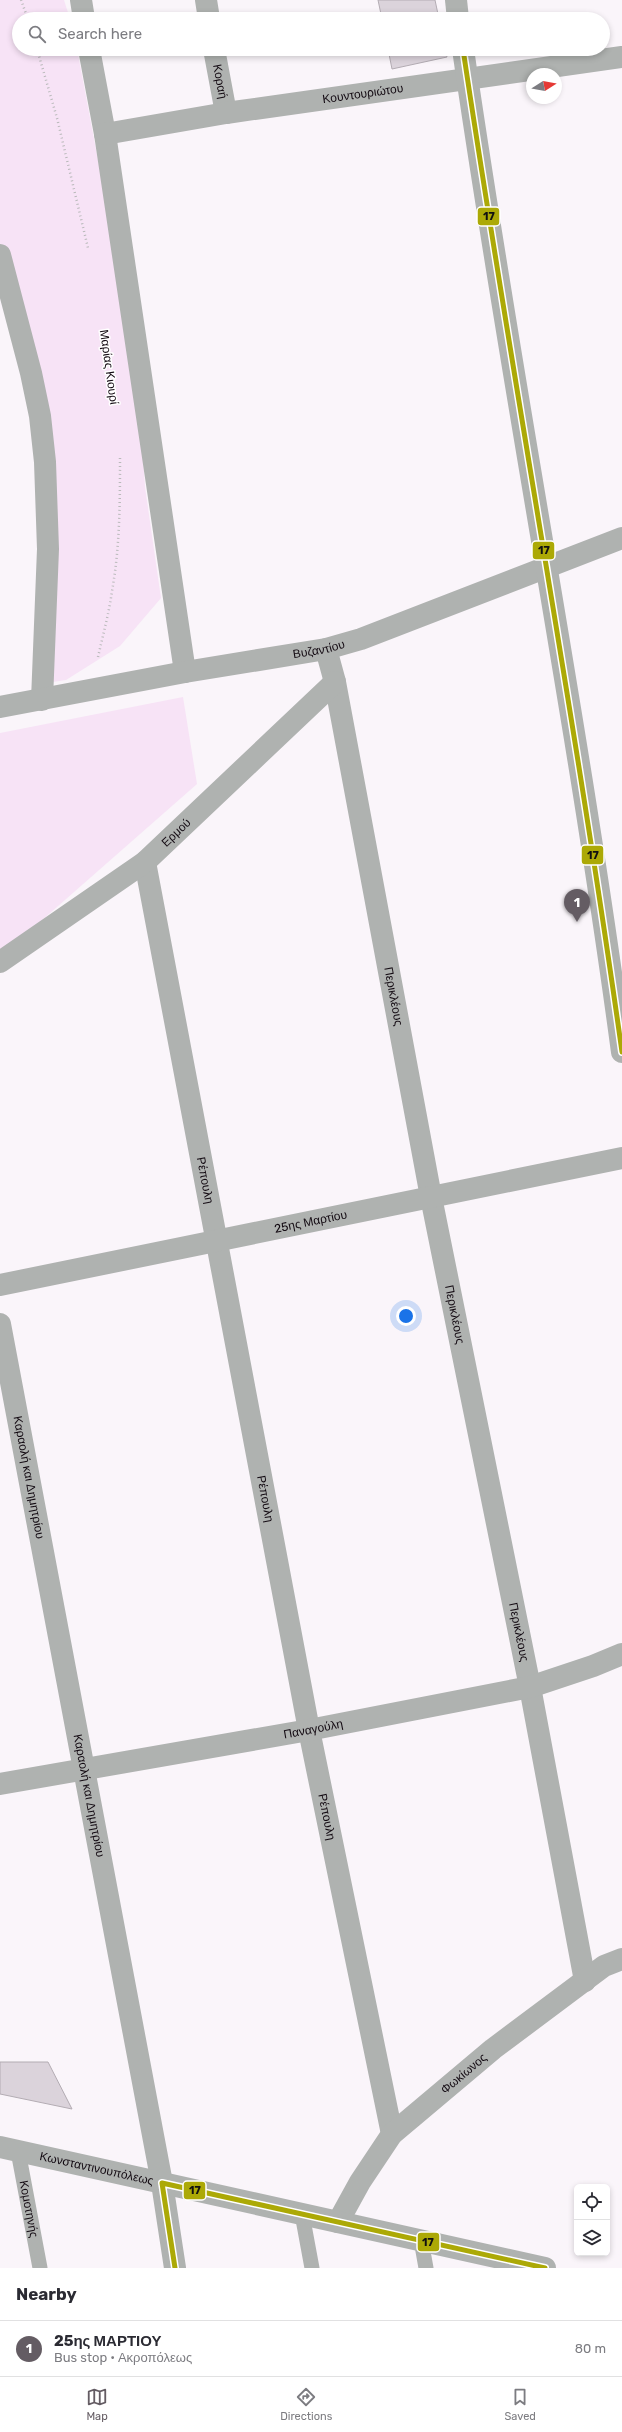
<!DOCTYPE html>
<meta charset="utf-8">
<style>
:root{--surface:#fff;--page:#f2f2f3;--text:#2b2b33;--muted:#7c7c81;--line:#e1e1e2;--accent:#645c63}
body{margin:0;font-family:Rubik,sans-serif;background:var(--page);color:var(--text)}
.controls{position:absolute;right:12px;bottom:12px;display:grid;overflow:hidden;border-radius:6px;box-shadow:0 2px 6px #0003}
.controls button{width:36px;height:36px;display:grid;place-items:center;padding:0;border:0;border-bottom:1px solid var(--line);background:var(--surface);color:var(--text);font:20px sans-serif}
.compass{position:absolute;left:526px;top:68px;width:36px;height:36px;border-radius:50%;background:var(--surface);box-shadow:0 2px 6px #0003;rotate:79deg}
.you{position:absolute;left:406px;top:1316px;width:14px;height:14px;margin:-10px;border:3px solid #fff;border-radius:50%;background:#1a73e8;box-shadow:0 0 0 6px #1a73e833}
.badge{display:grid;place-items:center;width:26px;height:26px;border-radius:50%;background:var(--accent);color:#fff;font-size:13px;font-weight:700}
.pin{position:absolute;translate:-50% -33px;filter:drop-shadow(0 1px 2px #0008)}
.pin::after{content:'';position:absolute;top:21px;width:14px;height:12px;background:inherit;clip-path:polygon(0 0,100% 0,50% 100%)}
.list{margin:0;padding:0;list-style:none}
h2{display:flex;justify-content:space-between;align-items:center;height:52px;margin:0;padding:0 16px;font-size:17px}
h2 small{font-size:13px;font-weight:400;color:var(--muted)}
.list li{display:grid;grid-template-columns:26px 1fr auto;gap:12px;align-items:center;box-sizing:border-box;height:56px;padding:0 16px;border-top:1px solid var(--line)}
.list b{display:block;font-size:15px;white-space:nowrap}
.list p{margin:0;font-size:13px;white-space:nowrap;color:var(--muted)}
.list em{font-size:13px;font-style:normal;color:var(--muted)}
.icon{flex:none;width:22px;height:22px;fill:none;stroke:currentColor;stroke-width:2;stroke-linecap:round;stroke-linejoin:round}
.map{position:relative;flex:none;width:622px;height:2268px;overflow:hidden}
.search{position:absolute;background:var(--surface);box-shadow:0 2px 6px #0003;left:12px;right:12px;top:12px;height:44px;display:flex;align-items:center;gap:10px;box-sizing:border-box;padding:0 14px;border-radius:22px;color:var(--muted);font-size:15px}
.sheet{height:108px;background:var(--surface)}
nav{display:flex;justify-content:space-around;align-items:center;box-sizing:border-box;height:56px;border-top:1px solid var(--line);background:var(--surface);font-size:11px;color:var(--muted)}
nav a{display:grid;justify-items:center;gap:2px}
nav .on{color:var(--accent)}
.map>svg:first-child{display:block}
.green{fill:#f7e3f6}
.building{fill:#dbd3db;stroke:#b3acb3}
.lines{fill:none;stroke-linecap:round;stroke-linejoin:round}
.path{stroke:#bababb;stroke-width:2.5;stroke-dasharray:1 3;stroke-linecap:butt}
.service{stroke:#afb2b0;stroke-width:15}
.minor{stroke:#afb2b0;stroke-width:22}
.tertiary{stroke:#afb2b0;stroke-width:22}
.bus-1-casing{stroke:#fff;stroke-width:8}
.bus-1{stroke:#aca906;stroke-width:5}
.labels{text-anchor:middle;dominant-baseline:central;stroke-width:3;stroke-linejoin:round;paint-order:stroke}
.street-label{font-size:12px;fill:#130a12;stroke:#fff}
.line-badge{stroke:#fff;stroke-width:1.5}
.pale-badge-label{font-size:11px;text-anchor:middle;font-weight:bold;fill:#111}
</style>
<div class="map">
<svg width="622" height="2268" viewBox="0 0 622 2268">
<rect width="100%" height="100%" fill="#faf5fa"/>
<path class="green" d="M0 0H64L70 19H19V49H77L137 366 145 487 161 598 120 646 66 680 46 683 51 529 0 246Z
M183 697 197 784 0 957V733Z"/>
<path class="building" d="M378 0H435L439 19H382Z
M388 49H445L447 57 392 69Z
M0 2062H48L72 2109 0 2094Z"/>
<g class="lines">
<path class="path" d="M21 0 28 19
M37 49 57 118 88 248
M98 657C103 635 109 613 112 591 120 547 120 501 120 456"/>
<g class="service">
<path id="s1" d="M18 2151 40 2268"/>
<path d="M302 2214 312 2268"/>
<path d="M421 2240 426 2268"/>
</g>
<g class="minor">
<path d="M81 0 84 19"/>
<path d="M206 0 209 19"/>
<path d="M89 49 105 134 185 672"/>
<path id="s2" d="M214 49 226 113"/>
<path id="s3" d="M105 134 226 113 622 57"/>
<path d="M0 255 31 373 40 416 45 462 48 549 42 700"/>
<path id="s4" d="M326 649 335 682 431 1197 530 1687 585 1981"/>
<path id="s5" d="M0 707 185 672 326 649 361 639 622 538"/>
<path id="s6" d="M145 862 309 1730 392 2134"/>
<path id="s7" d="M0 962 145 862 335 682"/>
<path id="s8" d="M0 1285 622 1158"/>
<path id="s9" d="M0 1324 162 2183 175 2268"/>
<path id="s10" d="M0 1784 309 1730 530 1687 593 1666 622 1654"/>
<path id="s11" d="M338 2222 360 2182 392 2134 493 2049 604 1966 622 1959"/>
</g>
<g class="tertiary">
<path d="M456 0 458 19"/>
<path d="M463 49C511 384 577 716 622 1052"/>
<path id="s12" d="M0 2147 545 2268"/>
</g>
<defs>
<path id="bus-1" d="M463 49C513 384 575 717 622 1052
M175 2268 162 2183 545 2268"/>
</defs>
<use href="#bus-1" class="bus-1-casing"/>
<use href="#bus-1" class="bus-1"/>
</g>
<g class="labels">
<g class="street-label">
<text stroke="none"><textPath href="#s2" startOffset="33">Κοραή</textPath></text>
<text stroke="none"><textPath href="#s3" startOffset="261">Κουντουριώτου</textPath></text>
<text transform="translate(109 367) rotate(82)">Μαρίας Κιουρί</text>
<text stroke="none"><textPath href="#s5" startOffset="324">Βυζαντίου</textPath></text>
<text stroke="none"><textPath href="#s7" startOffset="219">Ερμού</textPath></text>
<text stroke="none"><textPath href="#s4" startOffset="354">Περικλέους</textPath></text>
<text stroke="none"><textPath href="#s6" startOffset="324">Ρέπουλη</textPath></text>
<text stroke="none"><textPath href="#s8" startOffset="317">25ης Μαρτίου</textPath></text>
<text stroke="none"><textPath href="#s4" startOffset="678">Περικλέους</textPath></text>
<text stroke="none"><textPath href="#s9" startOffset="156">Καραολή και Δημητρίου</textPath></text>
<text stroke="none"><textPath href="#s6" startOffset="648">Ρέπουλη</textPath></text>
<text stroke="none"><textPath href="#s4" startOffset="1002">Περικλέους</textPath></text>
<text stroke="none"><textPath href="#s10" startOffset="318">Παναγούλη</textPath></text>
<text stroke="none"><textPath href="#s9" startOffset="480">Καραολή και Δημητρίου</textPath></text>
<text stroke="none"><textPath href="#s6" startOffset="972">Ρέπουλη</textPath></text>
<text stroke="none"><textPath href="#s11" startOffset="197">Φωκίωνος</textPath></text>
<text stroke="none"><textPath href="#s12" startOffset="99">Κωνσταντινουπόλεως</textPath></text>
<text stroke="none"><textPath href="#s1" startOffset="59">Κομοτηνής</textPath></text>
</g>
</g>
<g class="line-badge">
<rect x="477" y="207" width="23" height="19" rx="4" fill="#aca906"/>
<rect x="532" y="541" width="23" height="19" rx="4" fill="#aca906"/>
<rect x="581" y="845" width="23" height="20" rx="4" fill="#aca906"/>
<rect x="183" y="2181" width="23" height="19" rx="4" fill="#aca906"/>
<rect x="417" y="2232" width="23" height="20" rx="4" fill="#aca906"/>
</g>
<g class="pale-badge-label">
<text x="489" y="220">17</text>
<text x="544" y="554">17</text>
<text x="593" y="859">17</text>
<text x="195" y="2194">17</text>
<text x="428" y="2246">17</text>
</g>
</svg>
<div class="controls">
<button><svg class="icon" aria-label="locate" viewBox="0 0 24 24"><circle cx="12" cy="12" r="6"/><path d="M12 2v4M12 18v4M2 12h4M18 12h4"/></svg></button>
<button><svg class="icon" aria-label="layers" viewBox="0 0 24 24"><path d="M12 4l9 5-9 5-9-5zM3 14l9 5 9-5"/></svg></button>
</div>
<svg class="compass" viewBox="-18 -18 36 36"><path d="M0-13l5 13h-10z" fill="#e53935"/><path d="M0 13l5-13h-10z" fill="#7c7c81"/></svg>
<div class="you"></div>
<div class="pin badge" style="left:577px;top:922px">1</div>
<div class="search"><svg class="icon" aria-label="search" viewBox="0 0 24 24"><circle cx="10" cy="10" r="6"/><path d="M15 15l6 6"/></svg>Search here</div>
</div>
<section class="sheet">
<h2>Nearby<small></small></h2>
<ul class="list">
<li><span class="badge">1</span><div><b>25ης ΜΑΡΤΙΟΥ</b><p>Bus stop · Ακροπόλεως</p></div><em>80 m</em></li>
</ul>
</section>
<nav>
<a class="on"><svg class="icon" aria-label="map" viewBox="0 0 24 24"><path d="M3 6l6-2 6 2 6-2v14l-6 2-6-2-6 2zM9 4v14M15 6v14"/></svg>Map</a>
<a><svg class="icon" aria-label="directions" viewBox="0 0 24 24"><path d="M12 3l9 9-9 9-9-9zM9 14v-3h6M13 9l2 2-2 2"/></svg>Directions</a>
<a><svg class="icon" aria-label="saved" viewBox="0 0 24 24"><path d="M7 4h10v16l-5-4-5 4z"/></svg>Saved</a>
</nav>
